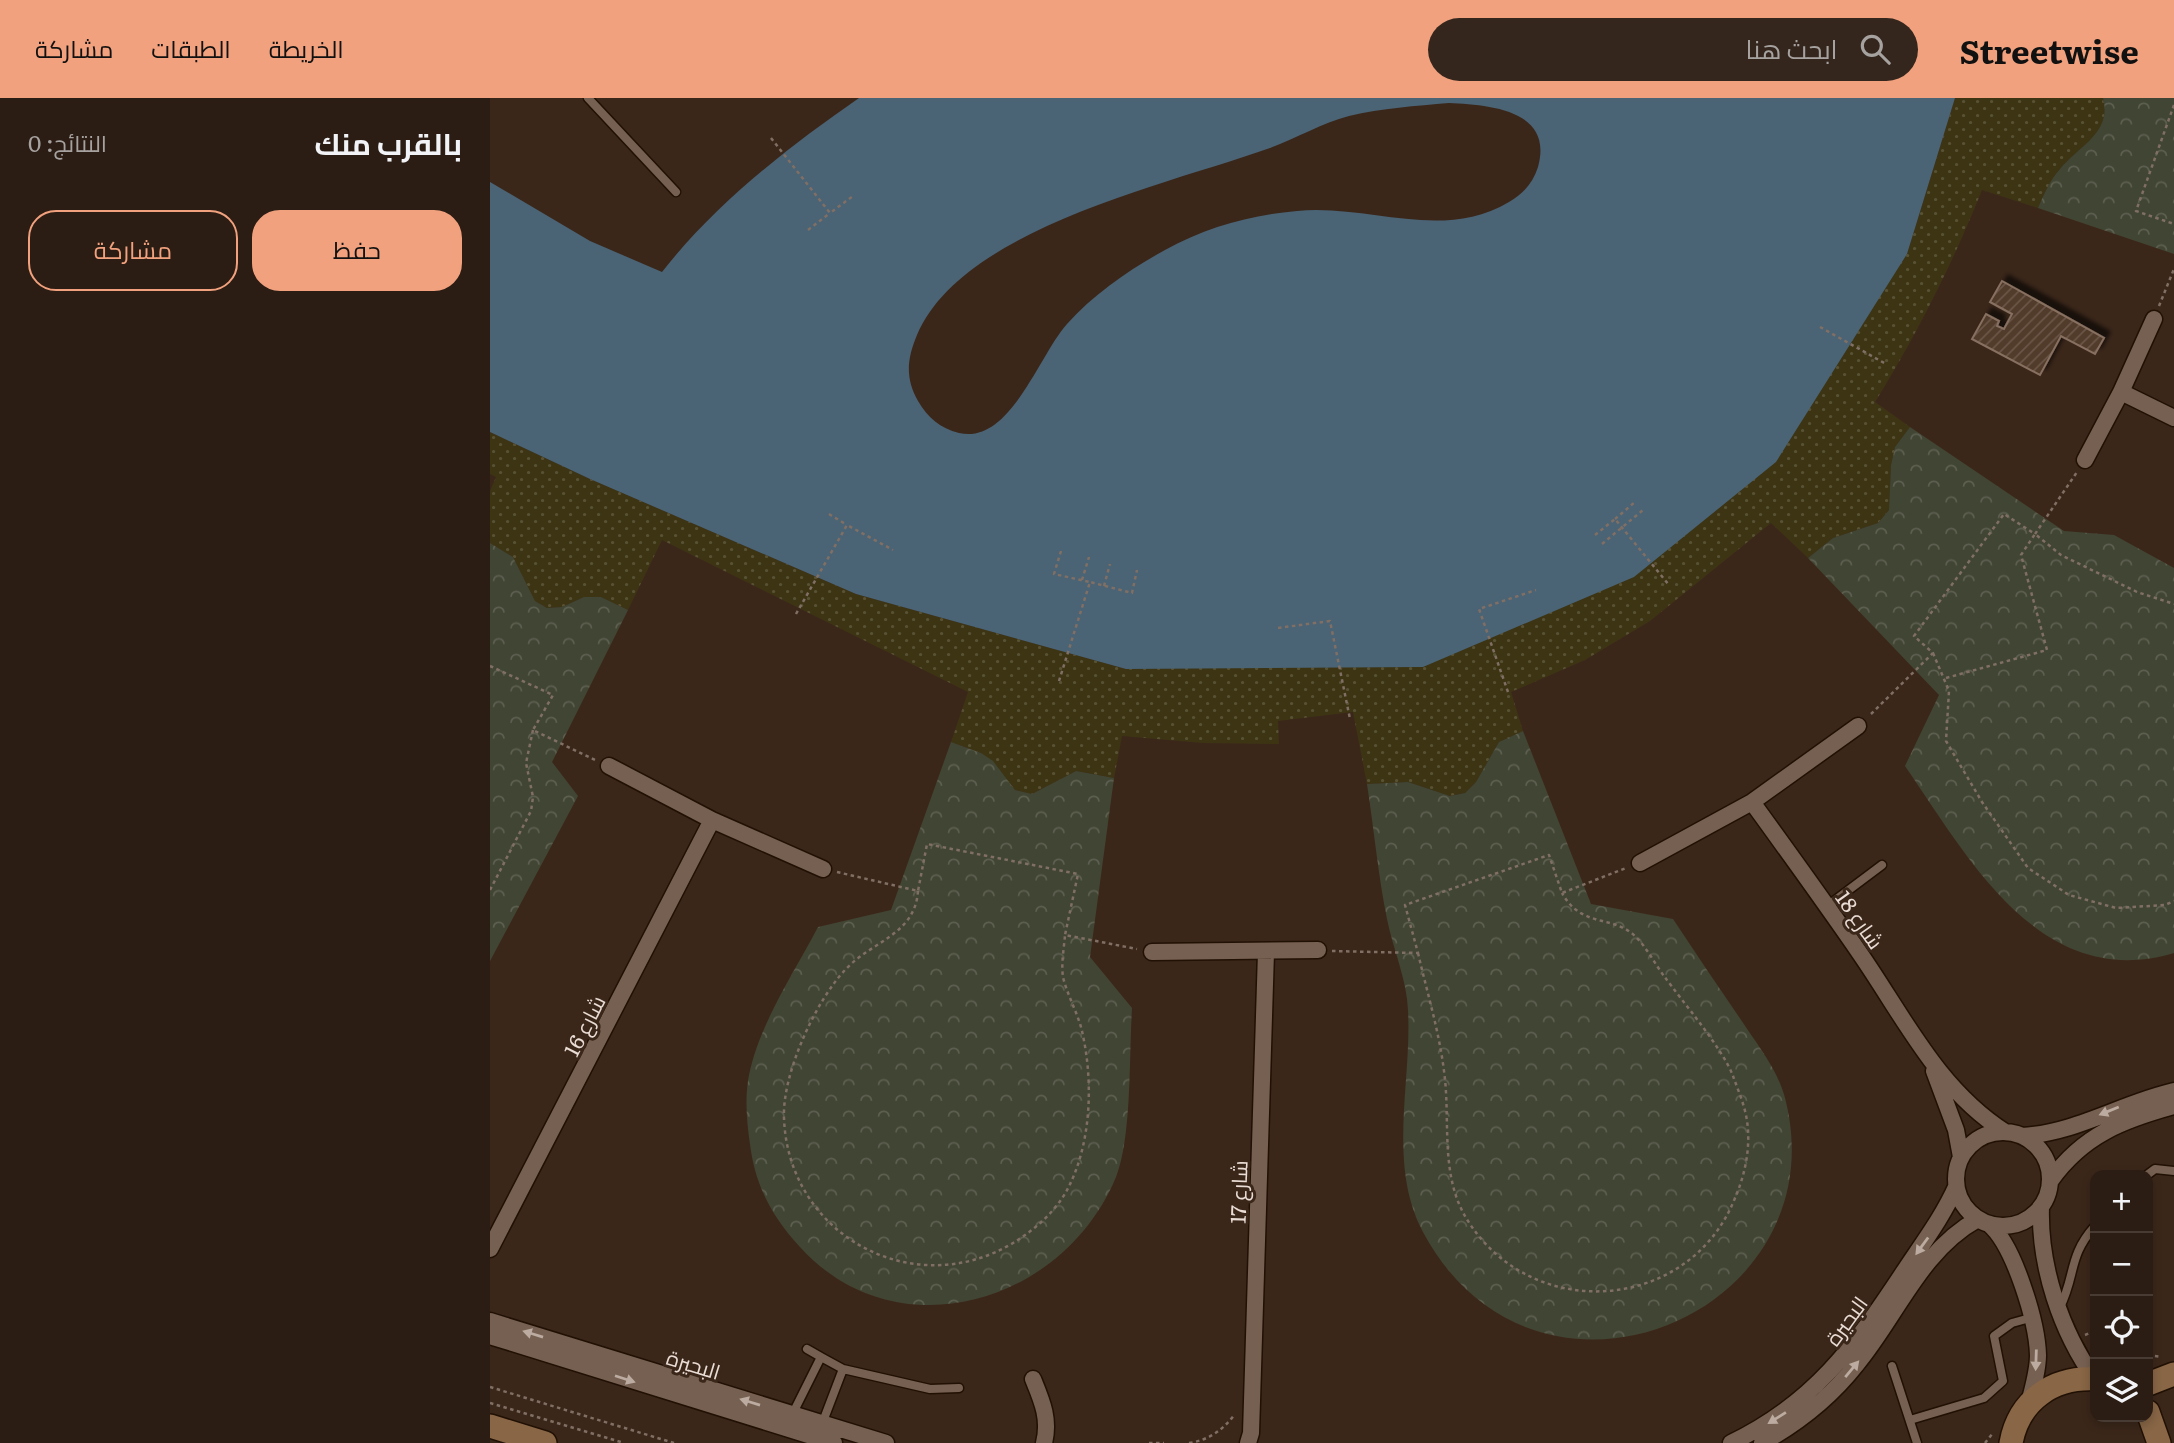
<!DOCTYPE html>
<html lang="ar">
<meta charset="utf-8">
<style>
:root{--surface:#2c1d14;--page:#34261d;--text:#f1f3f6;--muted:#a6a2a0;--line:#483b34;--accent:#f1a17d}
body{margin:0;font-family:Literata,Cairo,serif;background:var(--page);color:var(--text);direction:rtl}
.controls{position:absolute;right:21px;bottom:21px;display:grid;overflow:hidden;border-radius:14px;box-shadow:0 4px 10px #0003}
.controls button{width:63px;height:63px;display:grid;place-items:center;padding:0;border:0;border-bottom:2px solid var(--line);background:var(--surface);color:var(--text);font:35px sans-serif}
.list{margin:0;padding:0;list-style:none}
h2{display:flex;justify-content:space-between;align-items:center;height:91px;margin:0;padding:0 28px;font-size:30px}
h2 small{font-size:23px;font-weight:400;color:var(--muted)}
.actions{display:flex;gap:14px;padding:21px 28px}
.actions a{flex:1;padding:16px 0;border:2px solid var(--accent);border-radius:28px;text-align:center;font-size:24px;color:var(--accent)}
.actions .main{background:var(--accent);color:#111}
.icon{flex:none;width:38px;height:38px;fill:none;stroke:currentColor;stroke-width:2;stroke-linecap:round;stroke-linejoin:round}
.map{position:relative;flex:none;width:1684px;height:1345px;overflow:hidden;direction:ltr}
header{display:flex;align-items:center;gap:42px;box-sizing:border-box;height:98px;padding:0 35px;background:var(--accent);color:#111}
header strong{font-size:33px}
nav{display:flex;gap:38px;margin-inline-start:auto;font-size:24px}
.search{width:490px;height:63px;background:var(--page);display:flex;align-items:center;gap:18px;box-sizing:border-box;padding:0 24px;border-radius:38px;color:var(--muted);font-size:26px}
main{display:flex}
aside{flex:1;background:var(--surface)}
.map>svg:first-child{display:block}
.sand{fill:url(#sand-dots)}
.park{fill:url(#park-crowns)}
.water{fill:#4a6375;fill-rule:evenodd}
.building{fill:url(#building-hatch);stroke:#877061;stroke-width:2;filter:url(#shadow)}
.lines{fill:none;stroke-linecap:round;stroke-linejoin:round}
.lane-casing{stroke:#211004;stroke-width:11}
.street-casing{stroke:#211004;stroke-width:19}
.secondary-casing{stroke:#211004;stroke-width:26}
.path{stroke:#806f64;stroke-width:2.5;stroke-dasharray:3.5 3.5;stroke-linecap:butt}
.lane{stroke:#766051;stroke-width:8}
.street{stroke:#766051;stroke-width:16}
.secondary{stroke:#886646;stroke-width:23}
.oneway{fill:#bcaba0}
.labels{text-anchor:middle;dominant-baseline:central;stroke-width:6;stroke-linejoin:round;paint-order:stroke}
.street-label{font-size:21px;fill:#eaddd5;stroke:#3b271a}
</style>
<header>
<strong>Streetwise</strong>
<div class="search"><svg class="icon" aria-label="search" viewBox="0 0 24 24"><circle cx="10" cy="10" r="6"/><path d="M15 15l6 6"/></svg>ابحث هنا</div>
<nav><a>الخريطة</a><a>الطبقات</a><a>مشاركة</a></nav>
</header>
<main>
<div class="map">
<svg width="1684" height="1345" viewBox="0 0 1684 1345">
<defs>
<pattern id="sand-dots" width="8" height="8" patternUnits="userSpaceOnUse" patternTransform="scale(1.75)"><rect width="8" height="8" fill="#3c3413"/><path d="M2 2h.1M6 6h.1" fill="none" stroke="#585134" stroke-width="1.8" stroke-linecap="round"/></pattern>
<pattern id="park-crowns" width="20" height="18" patternUnits="userSpaceOnUse" patternTransform="scale(1.75)"><rect width="20" height="18" fill="#414533"/><path d="M2 6a3 3 0 1 1 6 0M12 15a3 3 0 1 1 6 0" fill="none" stroke="#5d5f50"/></pattern>
<pattern id="building-hatch" width="6" height="6" patternUnits="userSpaceOnUse" patternTransform="scale(1.75)"><rect width="6" height="6" fill="#513a2a"/><path d="M-1 1l2-2M0 6l6-6M5 7l2-2" fill="none" stroke="#6a5648"/></pattern>
<filter id="shadow"><feDropShadow dx="6" dy="-6" stdDeviation="2" flood-color="#0009"/></filter>
</defs>
<rect width="100%" height="100%" fill="#3b271a"/>
<path class="sand" d="M1465 0H1613C1622 36 1590 47 1570 71 1560 82 1554 96 1548 110L1492 92C1462 167 1427 236 1385 304L1420 329 1405 349 1401 367 1399 412 1388 425 1343 440 1318 460 1281 425 1160 523 1095 562 1021 594 1033 633 1009 644 986 684 975 695 960 698 918 684 877 686 863 614 788 623 789 646 713 645 632 638 624 680 586 673 542 696 525 692 491 655 461 644 478 594 172 442 138 512 111 499H94L72 509 57 510 45 503 23 459 0 445V393L6 379 0 376V334L100 381 366 496 636 571 1417 156Z"/>
<path class="park" d="M1613 0H1684V156L1548 110C1554 96 1560 82 1570 71 1590 47 1622 35 1613 0Z
M1420 329 1574 433 1624 437 1684 470V855C1550 895 1478 759 1415 668L1449 597 1318 460 1343 440 1388 425 1399 412 1401 367 1405 349Z
M0 445 23 459 45 503 57 510 72 509 94 499H111L138 512 62 664 88 698 0 863Z
M1033 633 1101 806 1183 821C1205 854 1227 887 1249 919 1266 945 1287 970 1295 1000 1351 1216 1046 1345 933 1134 897 1066 922 985 918 912 917 882 903 851 897 821 888 777 884 731 877 686L918 684 960 698 975 695 986 684 1009 644Z
M461 644 491 655 503 663 525 692 542 696 586 673 624 680 600 859 642 910C639 956 642 1039 626 1079 574 1205 407 1256 310 1149 282 1119 265 1087 260 1046 257 1026 255 1003 258 983 267 929 303 877 328 829L401 812Z"/>
<path class="water" d="M369 0H1465L1417 156 1286 364 1144 479 933 569 636 571 366 496 100 381 0 334V84L100 143 172 174C226 105 297 50 369 0ZM959 5C998 7 1064 11 1048 69 1043 85 1033 96 1019 104 951 144 880 106 807 113 760 117 717 129 675 152 640 171 604 196 577 226 549 257 520 347 469 335 450 330 438 320 428 303 415 280 417 261 427 237 472 130 680 86 780 50 807 40 832 25 859 18 892 10 926 8 959 5Z"/>
<path class="building" d="M1512 183 1614 240 1605 256 1571 238 1550 277 1482 241 1496 216 1509 223 1507 228 1514 231 1522 216 1500 204Z"/>
<g class="lines">
<defs>
<path id="lane" d="M98 0 186 94
M1336 809 1392 767
M1657 1077 1665 1071 1684 1073
M1570 1209C1586 1177 1578 1158 1605 1128
M331 1259 353 1271
M1402 1268 1427 1345
M302 1317 331 1259 317 1251
M1420 1322 1494 1300 1513 1283 1504 1238 1522 1225 1540 1220
M332 1326 353 1271 440 1291 469 1290"/>
<path id="street" d="M1631 294 1684 320
M1595 362 1631 294 1664 221
M119 668 222 722 333 771
M1262 704C1299 755 1336 806 1371 857 1415 921 1448 991 1515 1034
M1150 765 1262 704 1368 628
M662 854 828 852
M1444 973 1466 1032 1471 1059
M1466 1081a47 47 0 1 1 94 0a47 47 0 1 1-94 0Z
M1532 1038C1586 1035 1632 1005 1684 993
M1561 1082C1593 1037 1633 1022 1684 1008
M1551 1109C1549 1168 1571 1234 1605 1281
M1499 1126C1524 1147 1547 1224 1548 1257 1548 1273 1543 1289 1539 1305
M0 1151 222 722
M0 1223 396 1345
M0 1238 344 1345
M543 1281C552 1303 560 1321 554 1345
M758 1345 761 1335 776 854
M1241 1345C1324 1305 1364 1249 1413 1175 1432 1146 1452 1120 1466 1089
M1272 1345C1308 1325 1340 1300 1366 1267 1407 1218 1430 1153 1488 1121"/>
<path id="secondary" d="M1658 1286 1684 1276
M1658 1314 1669 1345
M0 1328 55 1345
M1521 1345C1529 1302 1563 1279 1605 1281"/>
</defs>
<use href="#lane" class="lane-casing"/>
<use href="#street" class="street-casing"/>
<use href="#secondary" class="secondary-casing"/>
<path class="path" d="M1684 7 1646 113 1684 126
M281 40 340 115 363 98
M318 132 340 115
M1669 208 1684 171
M1330 229 1396 266
M339 416 357 427
M1125 421 1145 404
M1105 437 1125 421 1179 487
M1112 446 1153 412
M571 453 564 476 600 484
M592 482 599 459
M614 488 620 466
M306 516 357 427 403 452
M788 530 840 523 860 621
M1443 555 1459 593 1456 643 1492 704 1538 770 1579 797 1626 810 1675 807 1684 803
M0 568 63 597 43 632 105 662
M1456 580 1557 552 1531 457 1545 436 1571 457 1647 494 1684 506
M569 583 600 484 642 495 647 472
M1018 594 989 511 1046 492
M1381 616 1443 555 1424 538 1514 416 1545 436 1587 374
M347 774 428 793 437 746 588 776 575 837 647 851
M0 792 41 713 43 699 36 665 43 632
M428 793C425 837 382 843 356 871 326 902 292 976 294 1020 298 1137 423 1205 523 1145 543 1133 564 1115 576 1094 602 1047 604 981 591 929 586 912 577 896 573 879 571 866 574 850 575 837
M842 853 928 855 915 807 1059 757 1072 795 1136 770
M928 855C937 894 949 933 954 973 961 1023 949 1078 978 1123 1043 1226 1200 1214 1245 1100 1255 1077 1261 1049 1257 1023 1255 1008 1248 992 1243 978 1233 951 1192 903 1174 878 1165 866 1157 850 1146 839 1123 816 1092 831 1072 795
M1595 1237 1605 1233
M1658 1257 1671 1259
M0 1289 184 1345
M0 1305 134 1345
M659 1345H674
M699 1345C719 1342 733 1332 745 1316
M1495 1345 1503 1335"/>
<use href="#lane" class="lane"/>
<use href="#street" class="street"/>
<use href="#secondary" class="secondary"/>
</g>
<defs><path id="oneway-solid" d="M-6-.8H1V-3.2L6.5 0L1 3.2V.8H-6Z" transform="scale(1.75)"/></defs>
<g class="oneway">
<use href="#oneway-solid" transform="translate(1619 1013) rotate(158)"/>
<use href="#oneway-solid" transform="translate(1432 1148) rotate(126)"/>
<use href="#oneway-solid" transform="translate(43 1236) rotate(-163)"/>
<use href="#oneway-solid" transform="translate(1546 1262) rotate(92)"/>
<use href="#oneway-solid" transform="translate(1362 1271) rotate(-50)"/>
<use href="#oneway-solid" transform="translate(135 1281) rotate(18)"/>
<use href="#oneway-solid" transform="translate(260 1304) rotate(-163)"/>
<use href="#oneway-solid" transform="translate(1287 1320) rotate(148)"/>
</g>
<g class="labels">
<g class="street-label">
<text transform="translate(1371 821) rotate(55)">شارع 18</text>
<text transform="translate(93 927) rotate(-63)">شارع 16</text>
<text transform="translate(747 1094) rotate(-88)">شارع 17</text>
<text transform="translate(1355 1222) rotate(-54)">البحيرة</text>
<text transform="translate(204 1265) rotate(17)">البحيرة</text>
</g>
</g>
</svg>
<div class="controls">
<button>+</button>
<button>−</button>
<button><svg class="icon" aria-label="locate" viewBox="0 0 24 24"><circle cx="12" cy="12" r="6"/><path d="M12 2v4M12 18v4M2 12h4M18 12h4"/></svg></button>
<button><svg class="icon" aria-label="layers" viewBox="0 0 24 24"><path d="M12 4l9 5-9 5-9-5zM3 14l9 5 9-5"/></svg></button>
</div>
</div>
<aside>
<h2>بالقرب منك<small>النتائج: 0</small></h2>
<ul class="list">
</ul>
<div class="actions"><a class="main">حفظ</a><a>مشاركة</a></div>
</aside>
</main>
